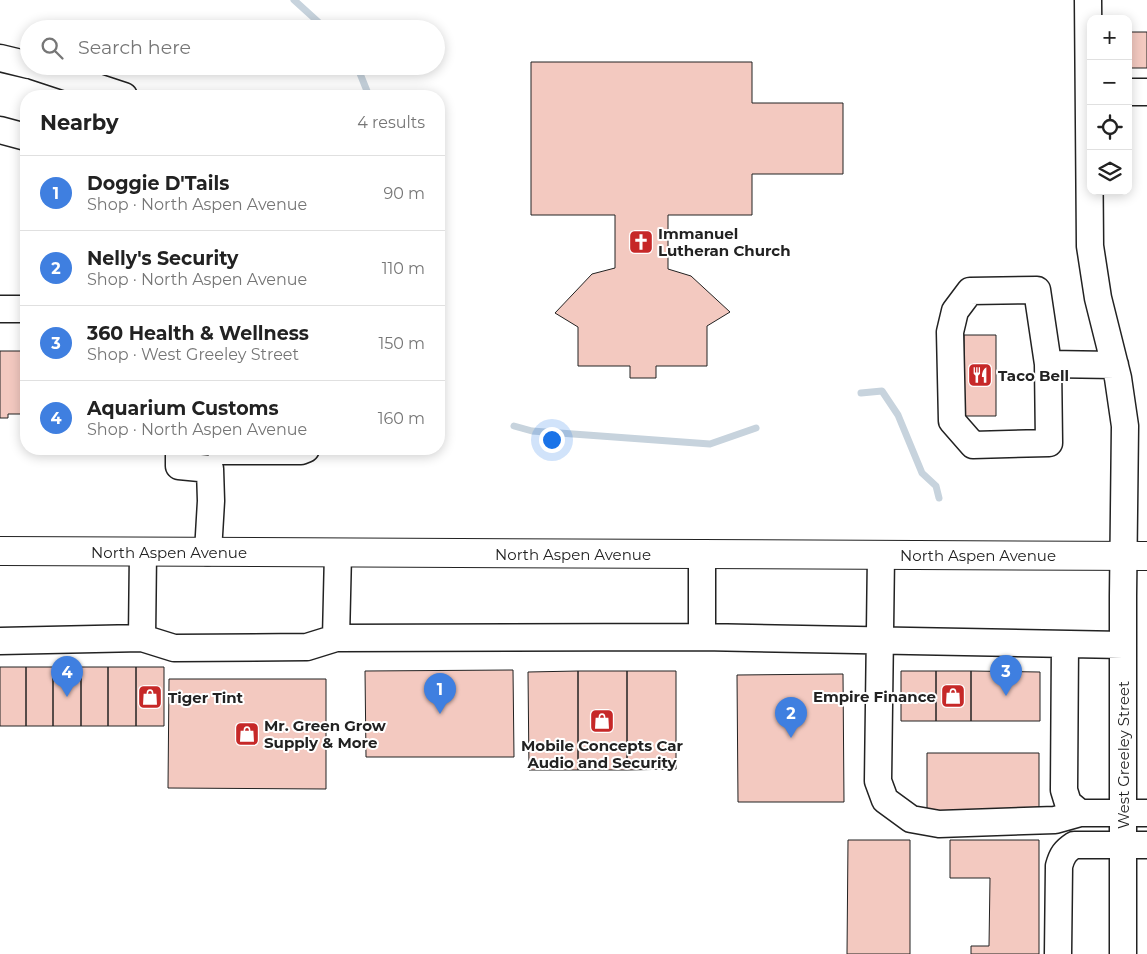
<!DOCTYPE html>
<meta charset="utf-8">
<style>
:root{--surface:#fff;--page:#f2f2f2;--text:#222;--muted:#767676;--line:#e0e0e0;--accent:#ea580c}
body{margin:0;font-family:Montserrat,sans-serif;background:var(--page);color:var(--text)}
.controls{position:absolute;right:15px;top:15px;display:grid;overflow:hidden;border-radius:10px;box-shadow:0 2px 12px #0003}
.controls button{width:45px;height:45px;display:grid;place-items:center;padding:0;border:0;border-bottom:1px solid var(--line);background:var(--surface);color:var(--text);font:25px sans-serif}
.you{position:absolute;left:551px;top:439px;width:18px;height:18px;margin:-12px;border:4px solid #fff;border-radius:50%;background:#1a73e8;box-shadow:0 0 0 8px #1a73e833}
.badge{display:grid;place-items:center;width:32px;height:32px;border-radius:50%;background:var(--accent);color:#fff;font-size:16px;font-weight:700}
.pin{position:absolute;translate:-50% -41px;filter:drop-shadow(0 1px 2px #0008)}
.pin::after{content:'';position:absolute;top:26px;width:18px;height:15px;background:inherit;clip-path:polygon(0 0,100% 0,50% 100%)}
.list{margin:0;padding:0;list-style:none}
h2{display:flex;justify-content:space-between;align-items:center;height:65px;margin:0;padding:0 20px;font-size:21px}
h2 small{font-size:16px;font-weight:400;color:var(--muted)}
.list li{display:grid;grid-template-columns:32px 1fr auto;gap:15px;align-items:center;box-sizing:border-box;height:75px;padding:0 20px;border-top:1px solid var(--line)}
.list b{display:block;font-size:19px;white-space:nowrap}
.list p{margin:0;font-size:16px;white-space:nowrap;color:var(--muted)}
.list em{font-size:16px;font-style:normal;color:var(--muted)}
.icon{flex:none;width:28px;height:28px;fill:none;stroke:currentColor;stroke-width:2;stroke-linecap:round;stroke-linejoin:round}
.map{position:relative;flex:none;width:1147px;height:954px;overflow:hidden}
.search{position:absolute;background:var(--surface);box-shadow:0 2px 12px #0003;left:20px;top:20px;width:425px;height:55px;display:flex;align-items:center;gap:12px;box-sizing:border-box;padding:0 18px;border-radius:28px;color:var(--muted);font-size:19px}
.panel{position:absolute;background:var(--surface);box-shadow:0 2px 12px #0003;left:20px;top:90px;width:425px;height:365px;border-radius:20px}
.map>svg:first-child{display:block}
.lines{fill:none;stroke-linecap:round;stroke-linejoin:round}
.stream{stroke:#c7d3dd;stroke-width:7}
.building{fill:#f3c9c0;stroke:#222}
.minor-casing{stroke:#222;stroke-width:29}
.major-casing{stroke:#222;stroke-width:30}
.minor{stroke:#fff;stroke-width:26}
.major{stroke:#fff;stroke-width:28}
.labels{text-anchor:middle;dominant-baseline:central;stroke-width:4;stroke-linejoin:round;paint-order:stroke}
.poi-label{font-size:15px;font-weight:bold;fill:#222;stroke:#fff;text-anchor:start}
.street-label{font-size:15px;fill:#222;stroke:#fff}
</style>
<div class="map">
<svg width="1147" height="954" viewBox="0 0 1147 954">
<rect width="100%" height="100%" fill="#fff"/>
<g class="lines">
<path class="stream" d="M294 0 326 29
M357 66 369 96
M861 393 882 391 898 415 922 473 936 486 939 498
M514 426 532 431 710 444 756 428"/>
</g>
<path class="building" d="M1128 32H1147V68H1128Z
M531 62H752V103H843V174H752V215H668V269L691 276 730 312 707 326V366H656V378H630V366H578V327L555 313 592 274 615 268V215H531Z
M964 335H996V416H964Z
M0 351H26V414H8V418H0Z
M0 667H26V726H0Z
M26 667H53V726H26Z
M53 667H81V726H53Z
M81 667H108V726H81Z
M108 667H136V726H108Z
M136 667H164V726H136Z
M513 670 514 757H366L365 671Z
M578 671V770H529L528 672Z
M578 671H627V770H578Z
M627 671H676V769L627 770Z
M901 671H936V721H901Z
M936 671H971V721H936Z
M971 671 1040 672V721H971Z
M843 674 844 802H738L737 675Z
M169 679H326V789L168 788Z
M927 753H1039V814L927 815Z
M848 840H910V954H847Z
M950 840H1039V954H971V946H989L990 878H950Z"/>
<g class="lines">
<defs>
<path id="minor" d="M1088 0 1090 246 1098 298 1118 378 1125 426 1123 596V954
M0 58 29 65
M33 66 124 96
M1128 92H1147
M0 130 26 137
M1037 290 1048 364 1049 443 973 445 952 421 950 332 955 311 970 291Z
M0 309H26
M1048 364 1115 365
M179 449V466L210 469 211 501 208 552
M221 451H301L306 449
M881 555 878 781 885 800 911 819 939 824 1055 820 1080 813
M702 637 1123 645
M142 638 143 552
M336 638 338 553
M0 641 142 638 174 648 307 647 336 638 702 637V554
M1065 644 1064 790 1068 803 1080 813H1147
M1058 954 1059 866C1062 855 1065 851 1074 845H1147"/>
<path id="major" d="M0 551 1147 556"/>
</defs>
<use href="#minor" class="minor-casing"/>
<use href="#major" class="major-casing"/>
<use href="#minor" class="minor"/>
<use href="#major" class="major"/>
</g>
<defs>
<symbol id="church-square" viewBox="-11 -11 22 22"><rect x="-9" y="-9" width="18" height="18" rx="4" fill="#c62828" stroke="#fff"/><path d="M-1.2-6h2.4v3.5h3.3v2.4h-3.3V6h-2.4V-.1h-3.3v-2.4h3.3Z" fill="#fff"/></symbol>
<symbol id="restaurant-square" viewBox="-11 -11 22 22"><rect x="-9" y="-9" width="18" height="18" rx="4" fill="#c62828" stroke="#fff"/><path d="M-5-6h1v4h1v-4h1v4h1v-4h1v5L-1.5 .5V6h-2V.5L-5-1ZM5-6V6H3V1.5H1.5Q1.5-4 5-6Z" fill="#fff"/></symbol>
<symbol id="shop-square" viewBox="-11 -11 22 22"><rect x="-9" y="-9" width="18" height="18" rx="4" fill="#c62828" stroke="#fff"/><path d="M-5-2.5h2.3a2.7 3.5 0 0 1 5.4 0H5L5.5 6h-11ZM-1.5-2.5h3a1.5 2.3 0 0 0-3 0Z" fill="#fff"/></symbol>
</defs>
<g fill-rule="evenodd">
<use href="#church-square" x="627" y="228" width="28" height="28"/>
<use href="#restaurant-square" x="966" y="361" width="28" height="28"/>
<use href="#shop-square" x="939" y="682" width="28" height="28"/>
<use href="#shop-square" x="136" y="683" width="28" height="28"/>
<use href="#shop-square" x="588" y="707" width="28" height="28"/>
<use href="#shop-square" x="233" y="720" width="28" height="28"/>
</g>
<g class="labels">
<g class="poi-label">
<text x="658" y="233">Immanuel<tspan x="658" dy="17">Lutheran Church</tspan></text>
<text x="998" y="375">Taco Bell</text>
<text x="936" y="696" text-anchor="end">Empire Finance</text>
<text x="168" y="697">Tiger Tint</text>
<text x="264" y="725">Mr. Green Grow<tspan x="264" dy="17">Supply &amp; More</tspan></text>
<text x="602" y="745" text-anchor="middle">Mobile Concepts Car<tspan x="602" dy="17">Audio and Security</tspan></text>
</g>
<g class="street-label">
<text x="169" y="552">North Aspen Avenue</text>
<text x="573" y="554">North Aspen Avenue</text>
<text x="978" y="555">North Aspen Avenue</text>
<text transform="translate(1123 755) rotate(-90)">West Greeley Street</text>
</g>
</g>
</svg>
<div class="controls">
<button>+</button>
<button>−</button>
<button><svg class="icon" aria-label="locate" viewBox="0 0 24 24"><circle cx="12" cy="12" r="6"/><path d="M12 2v4M12 18v4M2 12h4M18 12h4"/></svg></button>
<button><svg class="icon" aria-label="layers" viewBox="0 0 24 24"><path d="M12 4l9 5-9 5-9-5zM3 14l9 5 9-5"/></svg></button>
</div>
<div class="you"></div>
<div class="pin badge" style="left:440px;top:714px;background:#3f7fe0">1</div>
<div class="pin badge" style="left:791px;top:738px;background:#3f7fe0">2</div>
<div class="pin badge" style="left:1006px;top:696px;background:#3f7fe0">3</div>
<div class="pin badge" style="left:67px;top:697px;background:#3f7fe0">4</div>
<div class="search"><svg class="icon" aria-label="search" viewBox="0 0 24 24"><circle cx="10" cy="10" r="6"/><path d="M15 15l6 6"/></svg>Search here</div>
<section class="panel">
<h2>Nearby<small>4 results</small></h2>
<ul class="list">
<li><span class="badge" style="background:#3f7fe0">1</span><div><b>Doggie D'Tails</b><p>Shop · North Aspen Avenue</p></div><em>90 m</em></li>
<li><span class="badge" style="background:#3f7fe0">2</span><div><b>Nelly's Security</b><p>Shop · North Aspen Avenue</p></div><em>110 m</em></li>
<li><span class="badge" style="background:#3f7fe0">3</span><div><b>360 Health &amp; Wellness</b><p>Shop · West Greeley Street</p></div><em>150 m</em></li>
<li><span class="badge" style="background:#3f7fe0">4</span><div><b>Aquarium Customs</b><p>Shop · North Aspen Avenue</p></div><em>160 m</em></li>
</ul>
</section>
</div>
